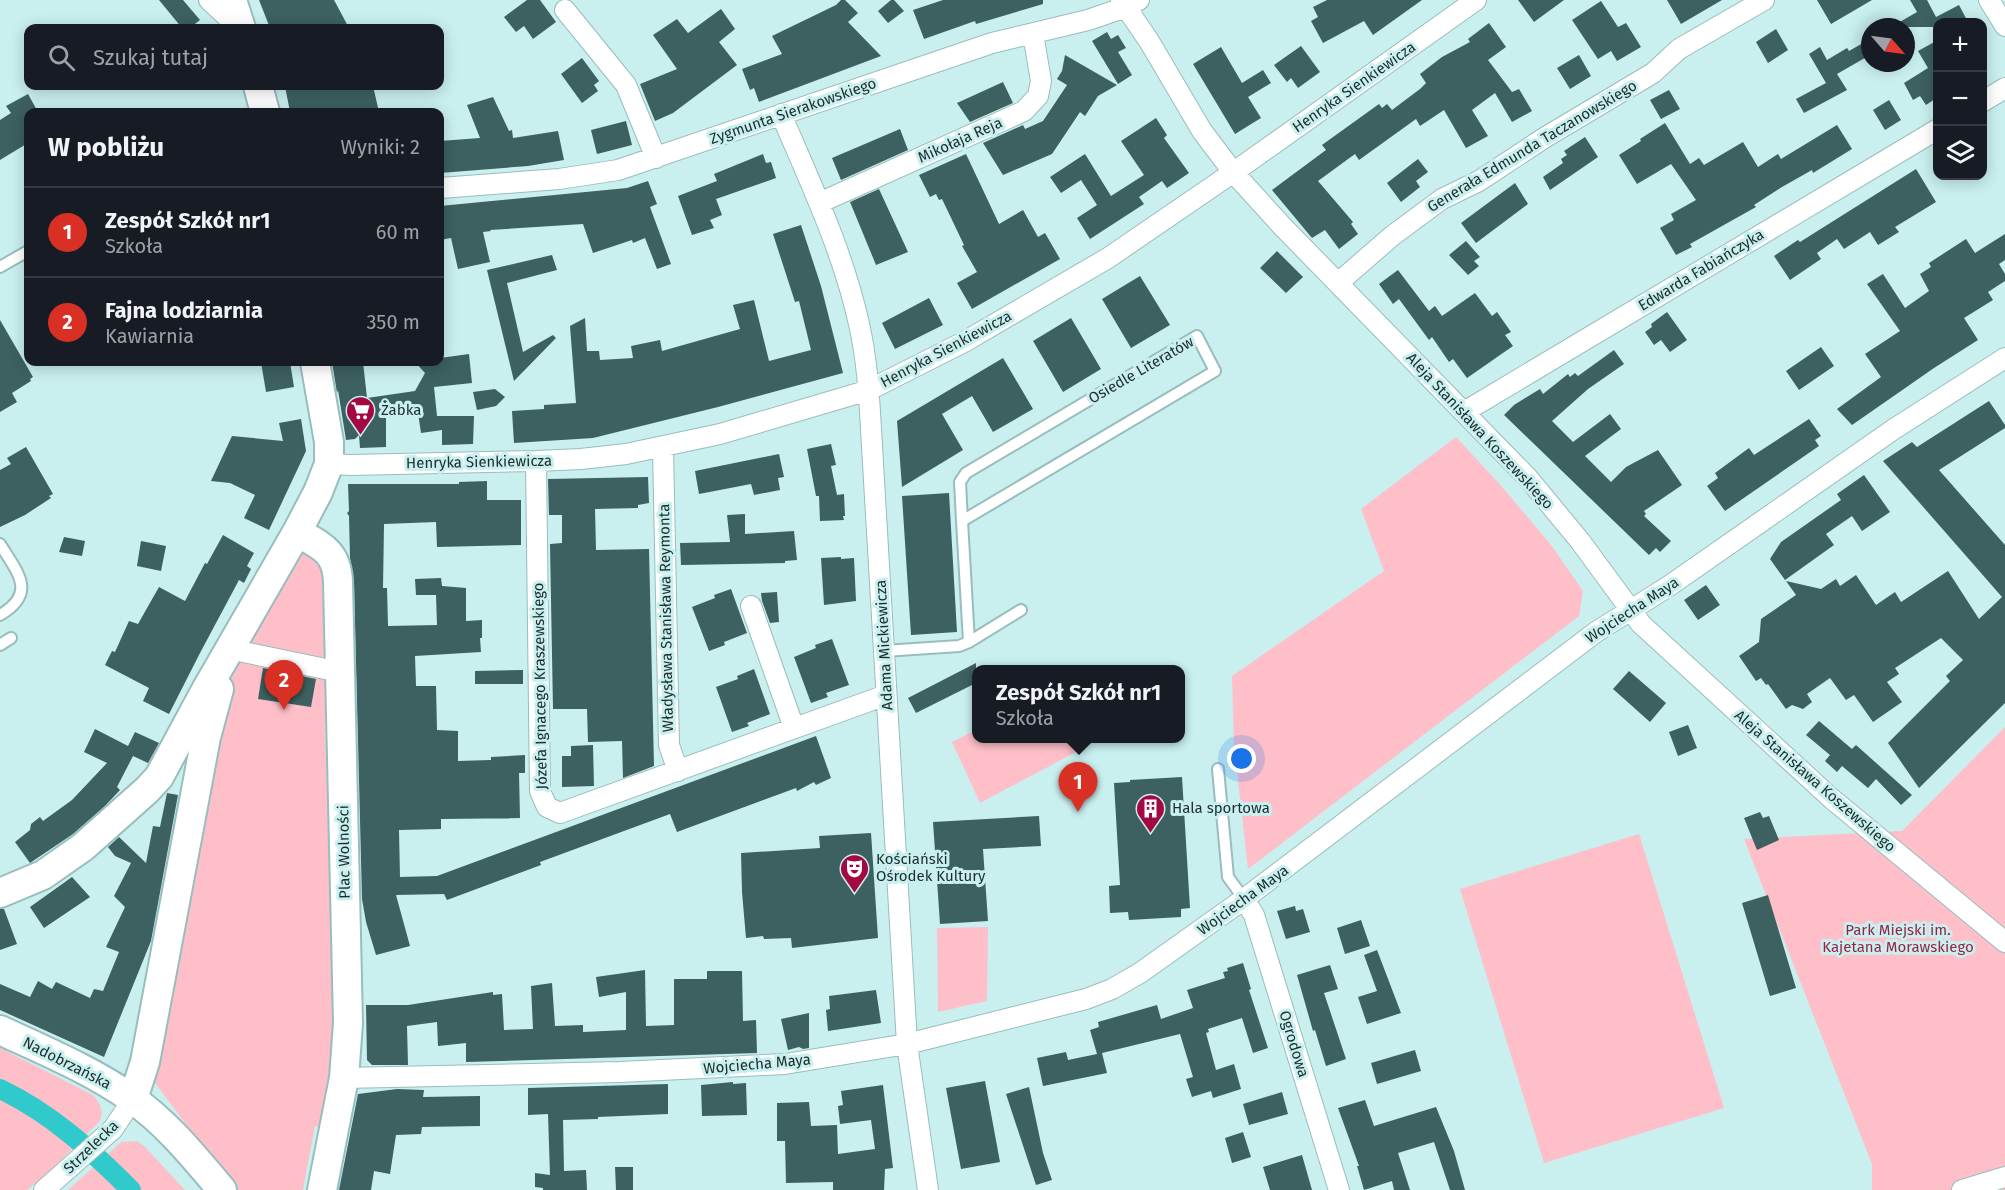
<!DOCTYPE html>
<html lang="pl">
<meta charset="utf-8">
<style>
:root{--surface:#171b24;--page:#242831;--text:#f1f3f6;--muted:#9ea1a6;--line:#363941;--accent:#d93025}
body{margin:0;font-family:"Fira Sans",sans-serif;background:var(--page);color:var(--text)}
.controls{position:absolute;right:18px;top:18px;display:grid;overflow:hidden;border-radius:12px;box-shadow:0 3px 15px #0003}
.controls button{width:54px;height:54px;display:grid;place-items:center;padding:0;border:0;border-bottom:2px solid var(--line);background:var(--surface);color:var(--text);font:30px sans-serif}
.compass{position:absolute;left:1861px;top:18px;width:54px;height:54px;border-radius:50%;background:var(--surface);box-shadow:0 3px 15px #0003;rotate:118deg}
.you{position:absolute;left:1242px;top:759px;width:21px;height:21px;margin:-15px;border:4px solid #fff;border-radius:50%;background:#1a73e8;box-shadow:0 0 0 9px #1a73e833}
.badge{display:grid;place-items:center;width:39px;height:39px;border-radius:50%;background:var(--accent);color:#fff;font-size:20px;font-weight:700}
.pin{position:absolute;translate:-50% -50px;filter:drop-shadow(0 2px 3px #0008)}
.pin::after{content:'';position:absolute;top:32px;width:21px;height:18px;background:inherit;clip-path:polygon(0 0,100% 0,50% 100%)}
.popup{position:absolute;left:972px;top:665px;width:213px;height:78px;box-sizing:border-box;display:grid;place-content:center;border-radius:12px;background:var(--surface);filter:drop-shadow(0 2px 4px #0005);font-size:20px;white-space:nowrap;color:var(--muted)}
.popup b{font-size:22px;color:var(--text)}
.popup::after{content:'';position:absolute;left:50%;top:100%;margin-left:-12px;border:12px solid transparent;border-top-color:var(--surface)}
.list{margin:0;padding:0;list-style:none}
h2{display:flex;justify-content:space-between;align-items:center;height:78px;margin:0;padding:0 24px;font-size:26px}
h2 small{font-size:20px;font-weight:400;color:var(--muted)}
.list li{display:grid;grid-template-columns:39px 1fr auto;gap:18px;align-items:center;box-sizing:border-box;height:90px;padding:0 24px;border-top:2px solid var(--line)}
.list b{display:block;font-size:22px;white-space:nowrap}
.list p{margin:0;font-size:20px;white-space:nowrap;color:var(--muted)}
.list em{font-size:20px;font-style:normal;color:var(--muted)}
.icon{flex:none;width:33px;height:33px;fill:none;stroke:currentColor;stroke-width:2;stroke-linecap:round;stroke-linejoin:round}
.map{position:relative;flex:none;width:2005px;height:1190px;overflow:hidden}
.search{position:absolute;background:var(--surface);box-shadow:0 3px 15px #0003;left:24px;top:24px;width:420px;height:66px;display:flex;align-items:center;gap:15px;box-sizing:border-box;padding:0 21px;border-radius:12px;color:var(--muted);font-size:22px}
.panel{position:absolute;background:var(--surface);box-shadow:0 3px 15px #0003;left:24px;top:108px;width:420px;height:258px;border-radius:12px}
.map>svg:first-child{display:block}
.green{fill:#febfc9}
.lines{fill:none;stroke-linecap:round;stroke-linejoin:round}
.canal{stroke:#31cacc;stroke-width:20}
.building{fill:#3d6060}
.lane-casing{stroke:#98bdbd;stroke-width:14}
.street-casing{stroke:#98bdbd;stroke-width:22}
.secondary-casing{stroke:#98bdbd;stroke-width:32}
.lane{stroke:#fff;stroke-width:10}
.street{stroke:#fff;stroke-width:20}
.secondary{stroke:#fff;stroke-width:28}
.labels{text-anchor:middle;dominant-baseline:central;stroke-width:6;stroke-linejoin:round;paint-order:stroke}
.street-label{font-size:15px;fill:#1d2c2c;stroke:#c9efef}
.poi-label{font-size:15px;fill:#1d2c2c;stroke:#c9efef;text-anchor:start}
.park-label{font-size:15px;fill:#972445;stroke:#c9efef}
</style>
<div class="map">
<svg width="2005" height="1190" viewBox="0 0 2005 1190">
<rect width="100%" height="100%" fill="#c9efef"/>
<path class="green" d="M1456 437 1503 488 1551 545 1583 591 1579 616 1248 869 1234 745 1232 676 1384 571 1361 509Z
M307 550 328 566 325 732 336 1068 328 1127 315 1126 303 1190H235L155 1083V1065L223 699C232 673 286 561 307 550Z
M2005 727V1190H1872V1164L1744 839 1902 831Z
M976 730V738L1088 739 1091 744 980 803 952 742Z
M1639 834 1724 1108 1544 1163 1460 889Z
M988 927 987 1001 938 1012 937 928Z
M0 1048 93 1095C100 1104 105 1111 99 1122L48 1173 27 1190H0Z
M137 1141 145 1147 185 1190H68L121 1142Z"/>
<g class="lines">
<path class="canal" d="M0 1089C51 1113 92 1151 131 1190"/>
</g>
<path class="building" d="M159 0H183L200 20 190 28H182Z
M259 0H334L349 28H270Z
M527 0H540L556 22 533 39 524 26 516 32 504 17Z
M841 0H845L858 13 848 22 881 56 759 102 754 88 750 90 742 69 782 54 772 36 836 5Z
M891 0H894L904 11 888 23 878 11Z
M943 0H1043V4L976 24 975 21 924 39 913 10Z
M1327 0H1422L1373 35 1364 21 1323 43 1311 21 1318 17 1313 7Z
M1518 0H1564L1534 22Z
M1667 0H1722L1681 24Z
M1817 0H1872L1831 24Z
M1910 0H1927L1936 17 1959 5 1968 22H1938V27H1891L1917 12Z
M1601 1 1618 27 1626 23 1641 47 1617 61 1611 51 1598 59 1572 20Z
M721 9 735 29 719 42 737 65 673 113 655 121 640 84 677 69 653 35 677 19 688 33Z
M1489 23 1506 47 1488 60 1512 92 1519 89 1532 111 1512 122 1495 93 1472 110 1488 136 1466 148 1444 110 1420 126 1416 119 1359 160 1355 154 1318 181 1353 222 1351 224 1358 234 1339 249 1325 230 1312 238 1272 190 1326 150 1322 145 1379 104 1382 108 1387 104 1392 110 1420 89 1426 83 1420 74 1442 57 1470 42 1468 39Z
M1776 29 1788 50 1768 63 1756 42Z
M1107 32 1111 39 1118 35 1126 48 1118 52 1132 75 1118 84 1092 41Z
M1870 39V55L1837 74 1847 90 1804 113 1796 99 1826 83 1809 54 1820 47 1827 60 1847 48 1849 51Z
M1938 40V97L1926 105 1920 96 1913 100 1904 83 1928 68 1918 51Z
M1301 46 1320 72 1298 88 1291 78 1287 82 1274 65Z
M1221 47 1242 83 1263 70 1271 83 1248 97 1261 118 1235 134 1193 64Z
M1065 55 1117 85 1098 96 1085 116 1080 112 1052 154 1003 175 983 143 1023 125 1025 129 1043 121 1067 85 1057 79 1062 71Z
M1579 55 1591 76 1570 89 1557 68Z
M582 58 599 81 594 85 598 91 582 103 561 74Z
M1003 82 1013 103 970 122 957 103Z
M285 86H373L379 112H290Z
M1669 90 1680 109 1661 119 1650 100Z
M28 94 38 112H28V143L0 160V120L11 113 6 106Z
M493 97 509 131 512 130 513 138 558 131 564 160 528 166 440 173V141L480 138 467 105Z
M1889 100 1901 120 1885 130 1873 110Z
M1156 118 1167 135 1164 138 1189 173 1167 188 1162 181 1139 197 1144 204 1090 239 1077 218 1097 205 1081 180 1061 193 1050 177 1085 154 1111 196 1144 175 1121 141Z
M626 121 632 145 597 154 591 130Z
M1665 123 1690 164 1699 158 1704 165 1743 142 1758 167 1778 154 1781 159 1837 125 1852 149 1813 173 1812 170 1782 187 1754 205 1756 207 1690 244 1692 247 1676 255 1660 228 1674 220 1671 214 1696 200 1671 164 1637 184 1619 155 1641 141 1640 139Z
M900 129 908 150 841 180 832 158Z
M1585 137 1598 157 1550 190 1543 177 1563 163 1561 159 1567 155 1564 151Z
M763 154 766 163 771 162 776 178 716 199 722 215 710 220 714 228 692 235 678 196 717 181 714 174Z
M966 154 999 224 1023 210 1038 237 1045 233 1060 259 972 309 957 283 977 272 962 246 964 245 942 199 939 200 936 194 930 197 919 175Z
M1418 159 1428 172 1416 181 1420 187 1401 202 1387 183Z
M1916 169 1936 202 1895 227 1899 232 1878 245 1870 232 1844 249 1837 239 1817 253 1821 259 1790 280 1774 256 1798 240 1800 242Z
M648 181 657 204 650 207 671 264 657 269 645 238 633 243 632 240 593 253 583 224 490 230 491 231 483 232 490 262 458 269 451 238 440 240V206L627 188Z
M1515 183 1528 204 1476 243 1461 223Z
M879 189 908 252 876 265 850 202Z
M801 225 821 286 843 373 718 407 593 438 514 443 512 411 544 409V405L576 403 570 326 585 318 587 351H599L600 360 633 358 631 346 660 340 662 351 740 329 733 305 754 300 769 361 811 350 799 301 795 302 773 234Z
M2005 234V260L1999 264 2005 274V281L1988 292 1993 300 1964 318 1978 340 1934 368 1852 425 1837 409 1881 377 1865 354 1900 331 1867 284 1883 274 1905 308 1929 291 1920 274 1931 267 1929 263 1966 239 1975 253Z
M1466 241 1480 257 1474 261 1479 266 1468 275 1449 255Z
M1277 251 1303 277 1286 293 1260 268Z
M552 255 557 270 507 283 523 352 553 335 556 338 514 381 487 270Z
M1398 270 1429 311 1435 306 1442 316 1475 293 1492 316 1497 312 1511 332 1505 335 1513 346 1467 378 1453 359 1449 362 1432 337 1429 340 1399 299 1393 304 1379 284Z
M1140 276 1170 325 1131 348 1102 299Z
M929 298 943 325 895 349 882 323Z
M1667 312 1687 340 1670 352 1661 340 1654 345 1645 332 1652 327 1651 324Z
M1071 318 1101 369 1063 392 1033 341Z
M0 320 33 377 30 379 31 381 12 393 17 402 0 412Z
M1821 347 1834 366 1799 390 1786 371Z
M1614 350 1624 364 1588 389 1552 421 1573 442 1610 414 1621 429 1585 456 1611 482 1626 467 1658 450 1682 485 1644 511 1646 514 1644 516 1671 541 1660 552 1656 548 1649 555 1504 415 1514 405 1540 389 1543 394 1568 374 1570 377 1575 373 1578 376Z
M469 354 472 383 434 387 437 416H474L473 444 442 445V430L421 433 417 406 386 410V447L360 448 359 435 355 439 346 440 338 390 337 393 332 362H363L367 398 415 391 425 373 415 362H440V358Z
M1003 358 1033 409 993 432 972 396 942 414 963 450 902 487 897 421Z
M261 362H290L294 387 266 392Z
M495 389 505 397 496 406 477 410 473 392Z
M1989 401 2005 425V428L1939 470 2005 545V703L1919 788 1888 743 1950 681 1946 676 1963 660 1941 638 1895 668 1899 674 1887 682 1902 702 1873 722 1854 695 1846 700 1830 678 1807 694 1812 702 1803 709 1792 705 1786 709 1768 684 1766 685 1761 678 1756 681 1739 656 1759 642 1761 619 1796 595 1786 581 1821 589 1836 579 1840 586 1856 575 1876 605 1895 592 1901 602 1948 571 1979 619 2002 597 1883 461 1912 442 1917 447Z
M301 419 306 451 269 530 244 518 255 495 230 483 211 481 232 436 283 441 279 423Z
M1809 419 1821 436 1815 440 1819 446 1725 511 1707 486 1718 478 1715 473 1749 448 1754 455Z
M831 444 836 465 831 466 837 495 844 494 845 516H843L844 520 820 521 819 496H816L807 449Z
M26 447 53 494 49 496 51 498 25 515 0 527V470L11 464 7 458Z
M779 454 784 477 778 478 780 490 754 495 751 484 699 494 695 471Z
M1864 475 1890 512 1862 531 1852 516 1826 534 1834 545 1785 580 1770 559 1781 542 1841 500 1837 494Z
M648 477 649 503 638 505V508L595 509 596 550 649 549 654 766 623 778 622 741 588 742 587 709H553L550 544 562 543V515H549L548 479Z
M487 481V500H521V545L437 547 436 522 384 524 383 588H387L388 626 437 625 436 595H416L415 579 441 578 442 586 466 588V621L482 620V638H480L481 652 415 656 416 686H436L437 730 458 731V761L491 760V757L525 755V773H519L520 818 441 819V829L399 830 400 877 437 876 816 736 831 778 816 785 814 782 797 791 796 788 677 832 670 814 540 862 541 865 447 900 444 894 396 895 410 946 376 955 366 922 362 899 354 582 350 558 349 516 347 513 349 511 348 484H459V482Z
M949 493 957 632 911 635 902 496Z
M745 514V534L794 531 797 560 785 561V563L681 565 680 543 730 542 727 515Z
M223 535 254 553 247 566 251 569 244 583 239 580 200 653 169 714 143 701 149 688 105 665 112 651 115 652 129 621 138 624 159 587 185 601 205 563 207 564Z
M64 537 85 541 82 556 59 552Z
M141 541 166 546 161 571 137 566Z
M841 557V559L854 558 856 601 824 605 821 558Z
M1706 585 1720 605 1698 620 1684 600Z
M731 589 747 633 724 642 725 645 709 651 692 607 715 598 714 595Z
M777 592 779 622 770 623 762 601 761 593Z
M832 639 849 685 826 693 828 697 811 703 794 657 816 648 815 645Z
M976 663V683L916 713 908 698Z
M263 668 316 679 311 707 258 699Z
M754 669 770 714 747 723 749 726 732 732 716 687 738 679 737 676Z
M523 670V684H475V671Z
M1629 671 1666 703 1650 722 1613 689Z
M1819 721 1852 749 1856 745 1912 795 1901 805 1876 779 1868 788 1842 766 1837 772 1825 761 1830 755 1806 735Z
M1688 725 1697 748 1678 756 1669 732Z
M95 729 128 746 135 732 159 743 148 763 133 756 117 787 120 790 105 806 73 834 30 863 15 842 30 830 31 824 40 817 43 821 72 800 107 763 84 752Z
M593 745 594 786 562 787V756H571V746Z
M1182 777 1190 908 1181 909V917L1129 920 1128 912 1110 913 1109 886 1120 885 1114 783 1130 782V780Z
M167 793 178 795 151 941 104 1057 0 1010V984L30 997 38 981 52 989 56 982 90 998 94 989 103 991 119 952 106 947 125 907 114 896 131 863 115 856 108 847 119 837 146 863 153 826 160 827Z
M1760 812 1763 818 1769 816 1779 840 1757 850 1744 818Z
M1039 816 1041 846 983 849 988 921 940 924 933 822Z
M871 833 878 938 792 948 791 938 764 939 763 936 746 938 742 892 741 853 820 848 819 836Z
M72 877 90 897 44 928 30 907Z
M1768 895 1796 988 1770 996 1742 903Z
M1295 906 1296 911 1303 909 1310 932 1286 939 1277 911Z
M0 909H4L17 944 0 950Z
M1361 920 1370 946 1345 954 1337 928Z
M1377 950 1401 1013 1367 1024 1358 997 1377 991 1364 955Z
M1243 963 1251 989 1249 990 1268 1048 1253 1053 1242 1018 1208 1029 1209 1032 1206 1033 1216 1070 1234 1064 1241 1089 1213 1098 1211 1091 1192 1097 1186 1079 1193 1077 1180 1034 1102 1053 1107 1073 1043 1086 1037 1058 1066 1052 1068 1060 1097 1054 1090 1030 1099 1027 1098 1022 1157 1005 1161 1019 1193 1008 1187 990 1225 978 1223 972 1228 971 1227 968Z
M1330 965 1338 989 1324 993 1346 1059 1326 1066 1315 1030 1313 1031 1297 975Z
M645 970 646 1026 674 1025V979H707V971H742L743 1021 756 1020 757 1053 466 1062V1043L438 1046 437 1022 407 1026 408 1065H372L367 1060 366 1005H408L493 992V995L502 994 504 1030 533 1029 531 986 552 983 555 1026 583 1025V1032L626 1030V992L599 997 596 977Z
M876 990 881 1023 828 1031 826 1010 830 1009 829 996Z
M809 1013V1048L803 1049 799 1047 788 1050 781 1019Z
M1415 1050 1421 1071 1377 1084 1371 1063Z
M985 1081 1000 1162 961 1169 946 1088Z
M733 1082V1084L746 1083 747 1115 702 1116 701 1085Z
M668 1084V1114L598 1117V1119L563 1120 564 1171 586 1170 587 1190H543V1188L535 1187V1173L550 1175 548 1114 528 1115V1088Z
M883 1085 893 1168 885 1169 884 1190H833V1182L786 1183 785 1141H777V1103L809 1102 811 1126 837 1125 838 1154 875 1149 871 1120 840 1124 838 1106 843 1105 841 1091Z
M1029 1087 1043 1153 1052 1180 1036 1185 1006 1094Z
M397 1089 424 1090 423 1097 480 1096V1126L422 1127 421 1134 396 1135 390 1174 374 1171 371 1190H339L358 1094Z
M1282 1092 1288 1114 1249 1125 1243 1104Z
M1365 1100 1374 1126 1436 1107 1454 1151 1465 1190H1450L1434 1142 1398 1153 1410 1190H1394L1392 1181 1364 1190 1357 1166H1359L1338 1108Z
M1243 1132 1251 1157 1232 1163 1225 1138Z
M1302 1155 1312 1190H1270L1263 1167Z
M615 1167H633V1190H616Z"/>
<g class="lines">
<defs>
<path id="lane" d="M0 267 28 251
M962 521 960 482 966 473 1197 336 1215 371 962 521 969 642
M0 544C17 572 38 593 0 615
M0 645 11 638
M884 651 959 646 969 642 1021 610
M1218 769 1228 877 1244 899"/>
<path id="street" d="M209 0 238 27
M1121 0 1149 41 1202 131 1233 172 1282 226 1528 478 1580 541 1641 624 1832 799 2005 942
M1989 0 2005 26
M565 10 626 85 656 158
M1982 102 2005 88
M781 114C810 182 843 251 859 324 867 359 869 394 871 429L907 1044 928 1190
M440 188 559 179 618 170 992 43 1088 20 1126 7 1139 0
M819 203 1024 111 1038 96 1041 81 1033 34
M1338 283 1392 236 1442 199 1479 181 1544 138 1653 73 1679 49 1764 0
M1464 412 1938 129
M663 448 669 745 678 771
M536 461 540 791 547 807 560 813 886 695
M329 464 351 465 536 461 581 459 626 454 720 434 869 390 964 342 1108 258 1241 167 1476 0
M751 606 794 728
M229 649 340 672
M1244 899 1254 915 1339 1190
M344 1078 620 1072 785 1064 907 1044 1086 999 1112 989 1140 973 1244 899 1596 632 1669 586 1894 429 2005 358
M44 1190 113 1129 133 1099
M1962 1190 2005 1177"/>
<path id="secondary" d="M232 0 241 28
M258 86 265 112
M297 532C321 546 337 551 338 582L348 1023 344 1078 322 1190
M0 893 43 875 83 847 147 790 159 777 206 690 297 532 318 492 329 464V442L315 362
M0 1030C45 1051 91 1070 131 1098 167 1123 194 1157 222 1190
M133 1099 145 1062 206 737 219 689"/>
</defs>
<use href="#lane" class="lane-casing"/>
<use href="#street" class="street-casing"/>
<use href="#secondary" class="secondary-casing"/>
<use href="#lane" class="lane"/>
<use href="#street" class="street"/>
<use href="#secondary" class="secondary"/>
</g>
<defs>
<symbol id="supermarket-pin" viewBox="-11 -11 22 30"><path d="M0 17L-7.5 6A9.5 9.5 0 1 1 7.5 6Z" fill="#a30843" stroke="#c9efef"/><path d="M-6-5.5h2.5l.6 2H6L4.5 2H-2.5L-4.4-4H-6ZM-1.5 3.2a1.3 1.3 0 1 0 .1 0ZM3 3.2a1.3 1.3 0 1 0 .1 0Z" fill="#fff"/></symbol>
<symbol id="building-pin" viewBox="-11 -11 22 30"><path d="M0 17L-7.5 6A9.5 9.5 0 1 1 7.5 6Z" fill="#a30843" stroke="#c9efef"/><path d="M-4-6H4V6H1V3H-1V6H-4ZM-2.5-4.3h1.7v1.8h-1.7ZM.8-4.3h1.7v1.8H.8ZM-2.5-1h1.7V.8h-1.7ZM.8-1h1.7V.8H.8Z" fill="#fff"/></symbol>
<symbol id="theatre-pin" viewBox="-11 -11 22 30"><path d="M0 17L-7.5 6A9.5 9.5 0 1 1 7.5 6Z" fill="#a30843" stroke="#c9efef"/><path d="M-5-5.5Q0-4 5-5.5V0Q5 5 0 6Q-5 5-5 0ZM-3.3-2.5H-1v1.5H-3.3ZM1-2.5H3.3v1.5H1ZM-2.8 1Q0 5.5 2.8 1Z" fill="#fff"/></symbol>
</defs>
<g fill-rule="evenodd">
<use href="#supermarket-pin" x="344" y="394" width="33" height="45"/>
<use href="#building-pin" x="1134" y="792" width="33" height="45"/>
<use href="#theatre-pin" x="838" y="852" width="33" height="45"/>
</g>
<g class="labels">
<g class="street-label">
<text transform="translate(1354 87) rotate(-35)">Henryka Sienkiewicza</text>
<text transform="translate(793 111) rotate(-19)">Zygmunta Sierakowskiego</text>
<text transform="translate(960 140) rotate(-24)">Mikołaja Reja</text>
<text transform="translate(1532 146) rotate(-31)">Generała Edmunda Taczanowskiego</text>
<text transform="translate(1701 270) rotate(-31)">Edwarda Fabiańczyka</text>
<text transform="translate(946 349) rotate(-28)">Henryka Sienkiewicza</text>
<text transform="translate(1141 370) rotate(-30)">Osiedle Literatów</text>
<text transform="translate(1480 431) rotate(47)">Aleja Stanisława Koszewskiego</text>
<text transform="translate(479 462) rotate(-1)">Henryka Sienkiewicza</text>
<text transform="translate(1632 610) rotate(-33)">Wojciecha Maya</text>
<text transform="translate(666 618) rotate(-91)">Władysława Stanisława Reymonta</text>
<text transform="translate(884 645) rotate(-93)">Adama Mickiewicza</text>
<text transform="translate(540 686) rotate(-91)">Józefa Ignacego Kraszewskiego</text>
<text transform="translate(1815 781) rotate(41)">Aleja Stanisława Koszewskiego</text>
<text transform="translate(344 852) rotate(-91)">Plac Wolności</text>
<text transform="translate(1243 900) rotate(-36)">Wojciecha Maya</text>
<text transform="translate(1294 1044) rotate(73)">Ogrodowa</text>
<text transform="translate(67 1063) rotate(27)">Nadobrzańska</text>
<text transform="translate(757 1064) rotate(-5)">Wojciecha Maya</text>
<text transform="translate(91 1147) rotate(-44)">Strzelecka</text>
</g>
<g class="poi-label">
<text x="381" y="410">Żabka</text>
<text x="1172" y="808">Hala sportowa</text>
<text x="876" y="859">Kościański<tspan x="876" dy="17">Ośrodek Kultury</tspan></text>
</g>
<g class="park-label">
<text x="1898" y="930">Park Miejski im.<tspan x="1898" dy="17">Kajetana Morawskiego</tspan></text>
</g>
</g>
</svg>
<div class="controls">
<button>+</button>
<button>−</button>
<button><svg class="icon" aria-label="layers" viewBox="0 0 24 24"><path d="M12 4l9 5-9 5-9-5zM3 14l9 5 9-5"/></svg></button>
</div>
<svg class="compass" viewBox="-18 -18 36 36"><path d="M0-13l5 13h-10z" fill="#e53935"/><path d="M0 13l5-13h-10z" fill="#9ea1a6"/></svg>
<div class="you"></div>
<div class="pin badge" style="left:1078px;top:812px">1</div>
<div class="popup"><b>Zespół Szkół nr1</b>Szkoła</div>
<div class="pin badge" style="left:284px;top:710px">2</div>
<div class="search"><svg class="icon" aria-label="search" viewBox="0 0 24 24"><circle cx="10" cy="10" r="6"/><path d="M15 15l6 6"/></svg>Szukaj tutaj</div>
<section class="panel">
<h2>W pobliżu<small>Wyniki: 2</small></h2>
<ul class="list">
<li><span class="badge">1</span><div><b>Zespół Szkół nr1</b><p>Szkoła</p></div><em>60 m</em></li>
<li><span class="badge">2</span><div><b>Fajna lodziarnia</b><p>Kawiarnia</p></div><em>350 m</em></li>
</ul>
</section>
</div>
